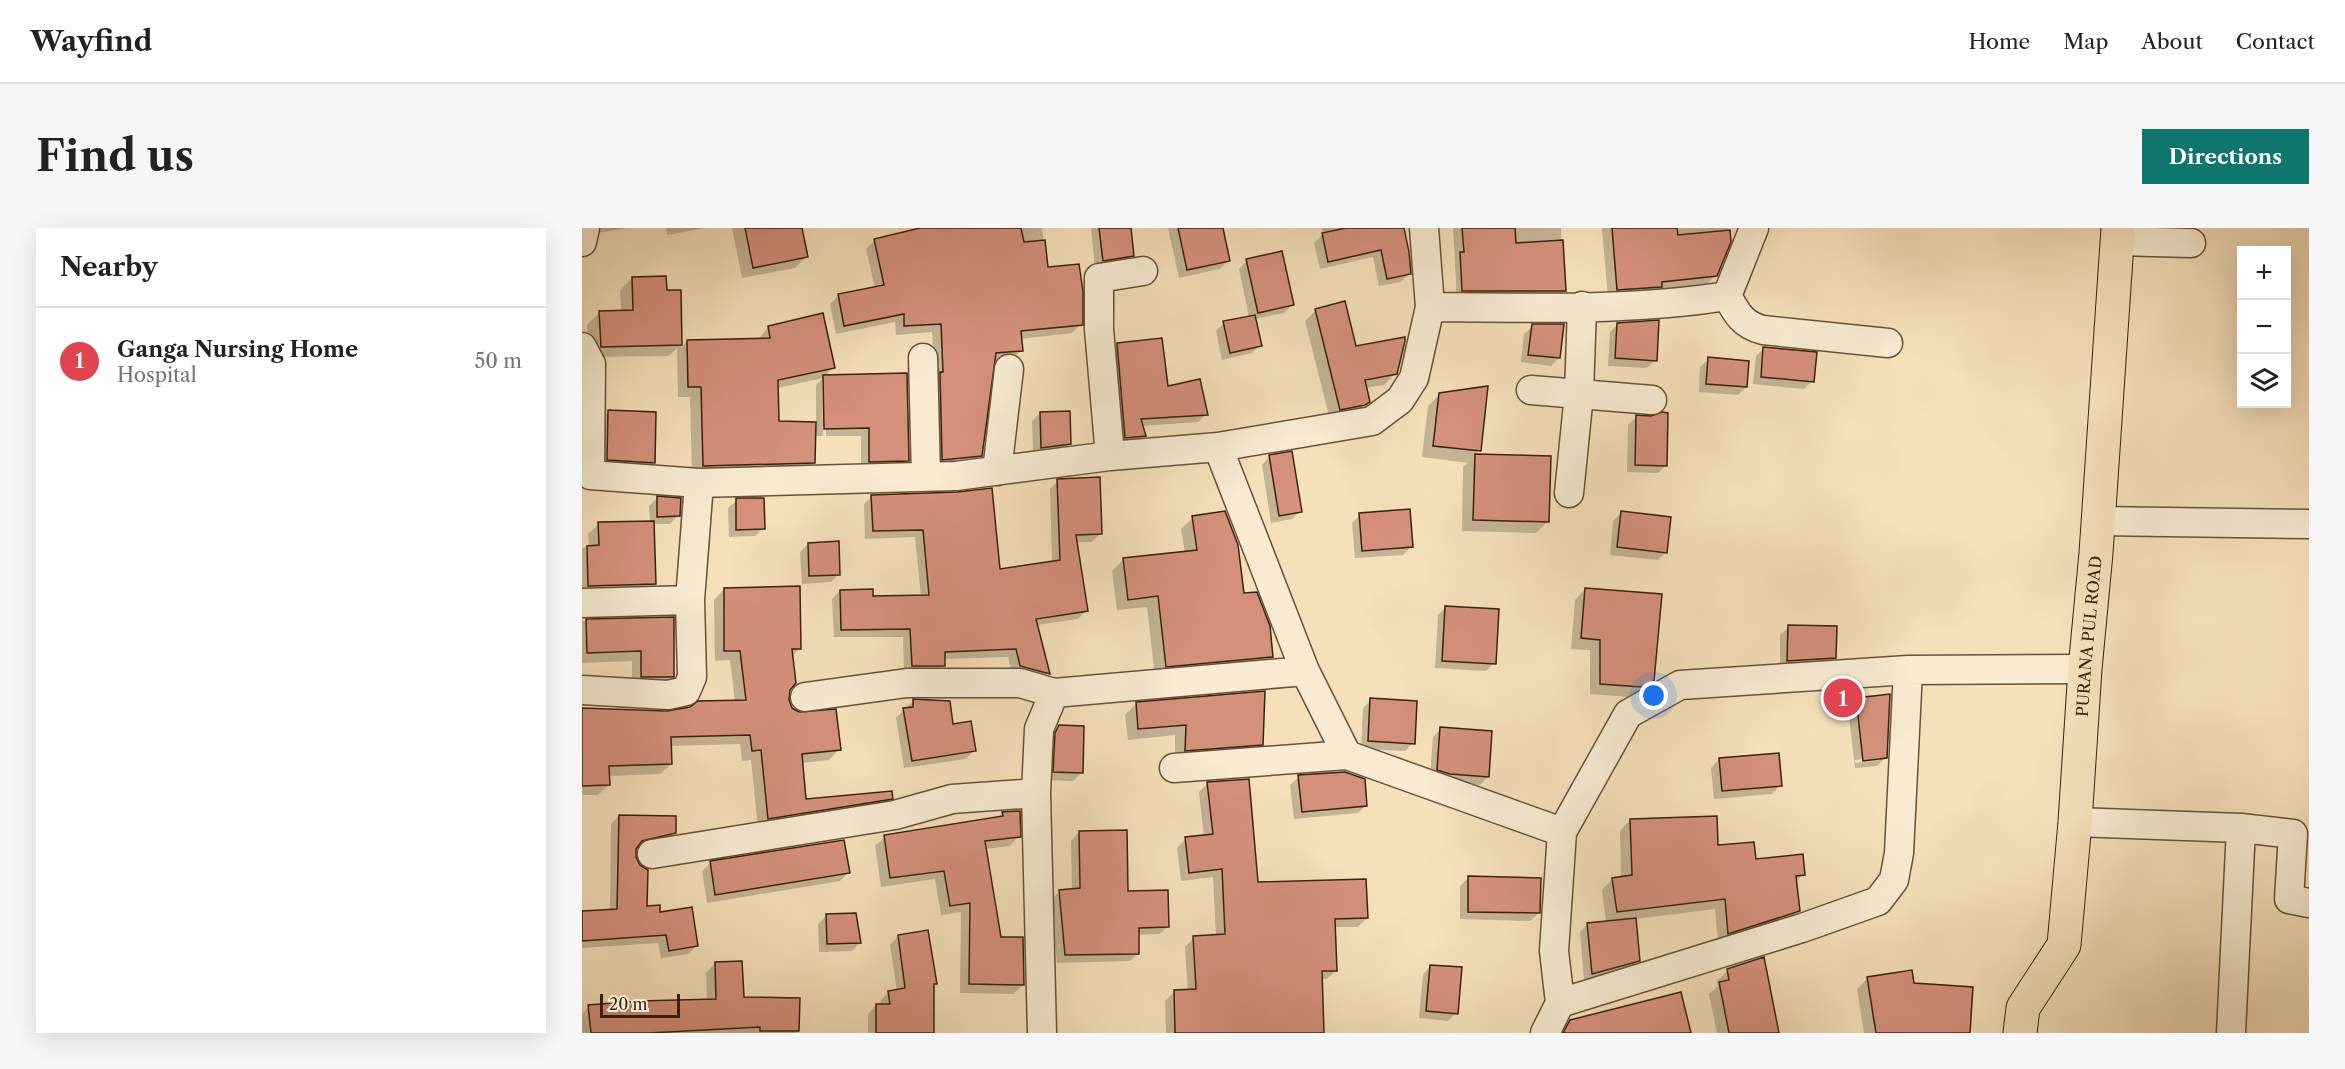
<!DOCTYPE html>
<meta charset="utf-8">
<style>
:root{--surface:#fff;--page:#f6f6f6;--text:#222;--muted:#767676;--line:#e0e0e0;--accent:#0f766e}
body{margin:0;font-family:"Libre Caslon Text",serif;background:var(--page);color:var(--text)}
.controls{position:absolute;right:18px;top:18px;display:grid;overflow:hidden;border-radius:0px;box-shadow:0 6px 24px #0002}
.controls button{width:54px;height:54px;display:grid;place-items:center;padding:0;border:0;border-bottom:2px solid var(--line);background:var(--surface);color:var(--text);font:30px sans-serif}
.scale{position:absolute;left:18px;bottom:15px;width:80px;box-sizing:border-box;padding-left:6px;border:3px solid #38210e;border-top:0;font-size:16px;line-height:21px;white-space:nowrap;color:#38210e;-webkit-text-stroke:4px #f8ebd2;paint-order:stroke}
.you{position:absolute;left:1072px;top:468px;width:21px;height:21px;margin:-15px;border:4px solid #fff;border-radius:50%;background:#1a73e8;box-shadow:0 0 0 9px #1a73e833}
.badge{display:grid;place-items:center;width:39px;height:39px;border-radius:50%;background:var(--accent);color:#fff;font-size:20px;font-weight:700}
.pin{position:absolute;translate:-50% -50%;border:3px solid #fff;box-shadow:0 2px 6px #0006}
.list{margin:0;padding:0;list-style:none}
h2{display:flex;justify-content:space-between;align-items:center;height:78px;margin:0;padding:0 24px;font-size:26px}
h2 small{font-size:20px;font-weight:400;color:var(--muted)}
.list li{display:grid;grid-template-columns:39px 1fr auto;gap:18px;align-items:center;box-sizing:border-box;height:108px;padding:0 24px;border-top:2px solid var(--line)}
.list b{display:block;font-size:22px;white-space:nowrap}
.list p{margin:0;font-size:20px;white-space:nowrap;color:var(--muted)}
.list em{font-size:20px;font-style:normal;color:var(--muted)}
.icon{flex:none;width:33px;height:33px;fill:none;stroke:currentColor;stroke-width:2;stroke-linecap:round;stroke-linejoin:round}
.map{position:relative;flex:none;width:1727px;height:805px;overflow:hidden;border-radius:0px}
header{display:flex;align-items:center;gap:36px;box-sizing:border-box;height:84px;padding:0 30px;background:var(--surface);border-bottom:2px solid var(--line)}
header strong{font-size:28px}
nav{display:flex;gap:33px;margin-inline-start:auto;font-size:21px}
.intro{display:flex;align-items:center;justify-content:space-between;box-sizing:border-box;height:144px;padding:0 36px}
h1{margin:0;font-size:42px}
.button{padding:15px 27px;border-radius:0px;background:var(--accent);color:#fff;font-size:21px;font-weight:700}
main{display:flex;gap:36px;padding:0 36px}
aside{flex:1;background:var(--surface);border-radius:0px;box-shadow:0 6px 24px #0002}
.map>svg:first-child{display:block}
.shadow{fill:#0003;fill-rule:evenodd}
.building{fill:#d5907c;stroke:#38210e;stroke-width:1.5}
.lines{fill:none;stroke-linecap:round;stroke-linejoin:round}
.minor-casing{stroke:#675139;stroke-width:31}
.major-casing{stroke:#38210e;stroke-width:35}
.minor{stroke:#f8ebd2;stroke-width:28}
.major{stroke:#f5e0ba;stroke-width:33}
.labels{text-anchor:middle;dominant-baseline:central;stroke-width:4.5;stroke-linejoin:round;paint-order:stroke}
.street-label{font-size:16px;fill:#38210e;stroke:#f8ebd2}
</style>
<header>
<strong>Wayfind</strong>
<nav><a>Home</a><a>Map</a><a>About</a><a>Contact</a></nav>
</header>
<div class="intro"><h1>Find us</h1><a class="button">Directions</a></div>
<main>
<aside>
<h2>Nearby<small></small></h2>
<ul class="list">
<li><span class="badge" style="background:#e0444e">1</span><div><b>Ganga Nursing Home</b><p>Hospital</p></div><em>50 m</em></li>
</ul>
</aside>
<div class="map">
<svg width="1727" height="805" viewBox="0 0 1727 805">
<rect width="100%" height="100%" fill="#f5e0ba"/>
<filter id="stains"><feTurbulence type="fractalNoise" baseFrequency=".00333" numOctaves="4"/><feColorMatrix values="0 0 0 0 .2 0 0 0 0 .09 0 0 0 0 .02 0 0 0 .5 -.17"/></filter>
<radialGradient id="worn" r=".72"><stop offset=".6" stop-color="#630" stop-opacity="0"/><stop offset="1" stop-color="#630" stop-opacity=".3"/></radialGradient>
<path class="shadow" d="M14 0H44L15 5Z
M84 0H123L85 7Z
M150 0H219L224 29 213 40 160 50Z
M345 0H460L465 41 499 96 490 105 438 111 439 122 430 131 411 132 399 227 390 236 352 240 353 151 350 104 314 107 313 94 254 106 248 76 257 67 293 60 284 21 293 12Z
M509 0H547L550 27 542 35 513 40Z
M586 0H640L647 32 638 41 597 50Z
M740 0H820L827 45 819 54 797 58 791 29 738 41 732 15 741 6Z
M871 0H979L982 63 973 72H875Z
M1020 0H1146L1147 13 1134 47 1124 57 1026 71Z
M665 33 710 77 702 85 672 91 678 117 670 125 640 132 634 103 642 95 667 89 657 41Z
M50 50 83 64H97L99 120 105 113 176 112 186 99 251 139 242 149 326 232 317 240 279 241V208H244L243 154H240L241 208H232V235L221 245 110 248 108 169H96L95 120 87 128 6 129 5 97 17 85 39 84 38 62ZM241 150 234 157V195H196L195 160Z
M734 82 773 120 813 146 802 157 783 160 786 173 775 184 748 192 723 93Z
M1036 96 1073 132 1065 140 1026 138 1028 104Z
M951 98 977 130 969 138 939 134 942 106Z
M535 116 585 160 624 186 616 194 559 198 562 208 555 215 536 217 528 124Z
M1182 120 1230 153 1222 161 1171 156 1174 128Z
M1127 131 1164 159 1156 167 1117 164 1118 139Z
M858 166 897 222 892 227 967 229 966 293 954 305 880 303 881 239 886 235 840 229 846 178Z
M27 184 72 235 64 243 17 239 19 192Z
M458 185 487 216 479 224 451 228 450 193Z
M1054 189 1084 237 1076 245 1045 244 1046 197Z
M688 228 718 283 710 291 689 295 680 237Z
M476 253 518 306 510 314H494L504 383 496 391 454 397 466 445 459 453 430 446 426 429 362 431V438L354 446H322L321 409H252L250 371 258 363 290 369 339 368 333 309 283 311 282 276 290 268 417 343 470 335 468 261Z
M75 270 96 288 88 296H70L72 356 62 366 0 368V320L7 319 6 306 17 296 68 294 67 278Z
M155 272 181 300 173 308 147 309 146 280Z
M1039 285 1084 324 1076 332 1028 327 1031 293Z
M778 287 829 319 821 327 773 330 770 295Z
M611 290 661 367 690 429 679 440 573 449 565 379 535 382 530 343 541 332 603 325 599 301Z
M226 316 257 346 249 354 220 356 218 324Z
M142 361 218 420 210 428 205 472 209 481 257 521 247 532 219 535 223 573 309 570 299 580 176 600 169 532 160 533 158 516 88 518 89 536 78 546 26 548 27 557 16 567H0V482L85 485 153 474 148 432 133 433 132 372Z
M1003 361 1071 452 1060 463 1048 469 1008 466V422L989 421 993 372Z
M864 379 912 435 904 443 853 440 856 387Z
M90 390 91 448 80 459H50V433L0 435V393Z
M1207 399 1253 430 1245 438 1198 441V407Z
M1274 471 1304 529 1295 538 1273 540 1266 479ZM1298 529V532L1273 535V532Z
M789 472 831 515 823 523 779 521 781 480Z
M331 473 370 497 392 522 384 531 322 540 314 490Z
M554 476 680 516 669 527 593 533V507L546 512 543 487Z
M477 499 500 544 491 553 464 552 469 507Z
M859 501 906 549 898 557 860 554 848 550 851 509Z
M1137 531 1198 557 1190 566 1132 571 1129 540Z
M717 549 784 577 776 585 712 591 708 557Z
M626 555 675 656 785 690 776 699H752L754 742 745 751H739L741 805H584L583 773 592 764 606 763 603 719 612 710 634 708 631 649 599 653 595 620 604 611 622 609 617 564Z
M421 585 437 608 428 618 403 621 418 710 441 757 431 766 378 765 379 684 359 687 353 651 299 659 293 618 303 609 416 590Z
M37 588 92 605 84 613 53 620 52 628 63 680 77 686 115 717 107 726 79 730 76 715 0 720V685L28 683 29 596Z
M1048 592 1172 633 1221 646 1213 655 1216 683 1205 694 1136 715 1133 681 1053 691 1056 732 1048 741 1002 753 998 704 1006 696 1024 694 1020 662 1031 651 1039 650 1038 603Z
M497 604 544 665 586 698 578 706 555 707 556 725 548 733 475 735 469 672 477 664 490 663 489 613Z
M128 635 266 645 258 653 125 675 120 643Z
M886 650 957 685 948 693 878 691V658Z
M244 688 278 715 270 723 237 724 236 696Z
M316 708 353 755 351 758V805H286V786L294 777 299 778V772L307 764 315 763 308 717Z
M133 735 160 771 216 803 214 805H0V786L7 779 125 772 124 745Z
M849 738 874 785 866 793 837 790 841 746Z
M1146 742 1195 805H1135L1127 766 1136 758 1135 753Z
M1285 751 1387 805H1282L1275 761Z"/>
<path class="building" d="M163 0H220L226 29 171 40Z
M338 0H439L442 14 463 12 466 39 497 36 501 63V97L439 103 441 123 414 125 400 228 360 232 358 144H361L359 96 322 98V86L262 98 256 66 302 57 292 11Z
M517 0H549L552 28 521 33Z
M596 0H641L648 33 605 42Z
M764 0H822L827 24 829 46 805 51 799 22 746 34 740 5Z
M880 0H933L934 15 981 12 984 63H880L878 24H882Z
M1030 0H1095L1096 7 1148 2 1149 14 1135 48 1080 54V59L1035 62Z
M700 23 712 77 676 85 664 31Z
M84 48 85 62H99L100 117 19 119 17 83 51 82 50 49Z
M763 73 774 118 823 109V113L815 146 783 152 788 174 783 177 758 182 733 81Z
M241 85 253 140 196 152 197 193 234 194 233 235 121 238 119 159H106L105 112 188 110 186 98Z
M673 87 680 118 648 125 641 93Z
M1077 92 1075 133 1033 130 1035 95Z
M950 96H982L978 130 946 127Z
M580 110 586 158 618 151 626 187 559 191 564 208 543 210 535 115Z
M1181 119 1235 124 1232 154 1179 149Z
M1126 129 1167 133 1165 159 1124 156Z
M325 145 327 233 287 234V200L242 201 241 147Z
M906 158 899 223 851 218 857 165Z
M26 182 74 184 73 235 25 232Z
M488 183 489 216 459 220 458 184Z
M1080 184 1086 185 1085 238 1053 237 1054 187 1069 188Z
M710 223 720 284 697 288 687 227Z
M893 226 969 228 967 294 891 292Z
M518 249 520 306 494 307 506 383 454 391 468 446 438 438 434 421 363 424V438H330L328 401 259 402 258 362 291 361V368L347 367 341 302 291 303 289 267 375 264 410 260 418 341 478 332 475 251Z
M75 268 99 270 98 288 75 289Z
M154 270H182L183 301 154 302Z
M828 281 831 319 780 323 777 285Z
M643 283 656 317 662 365 675 364 688 398 691 429 584 439 576 368 546 372 541 330 615 322 610 288Z
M1039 283 1089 289 1085 325 1035 319Z
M72 293 74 356 6 358 5 318 17 317 16 294Z
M257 313 258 347 227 348 226 315Z
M218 358 219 421H210L214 455 208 462 207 472 210 480 217 484 254 481 259 522 220 526 224 571 310 563 311 571 186 591 179 522 170 523 168 507 89 509 90 536 27 538 28 557 0 558V480L85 483 108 479 116 473 164 472 158 423H142V360Z
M1003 360 1080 366 1072 453 1060 459 1018 456V412L999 410Z
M863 378 917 381 914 436 860 433Z
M92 389V449H59V423L5 425 4 391Z
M1206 397 1255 398 1254 430 1205 433Z
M683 463 681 517 603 523 604 497 556 501 554 474Z
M1308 466 1305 530 1281 533 1274 470Z
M788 470 835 473 833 516 786 513Z
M331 471 368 473 371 496 389 493 394 523 330 533 321 480 331 479Z
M477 497 502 498 501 545 471 544 473 505Z
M858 499 910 503 907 549 868 546 855 542Z
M1197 525 1200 558 1140 563 1137 530Z
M763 544 783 551 785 578 720 584 716 547Z
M667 551 676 654 784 651 786 690 753 691 755 743H740L742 805H593L592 762 614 761 611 708 643 706 640 641 607 645 603 609 631 606 625 554Z
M438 583 439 609 403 613 419 709H441L442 757 387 756 388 675 368 678 362 643 308 650 302 607 421 588 420 584Z
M37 587 94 588V605L60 613 54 621V629L58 637 66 642 65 678 78 677V684L110 679 116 718 87 723 84 707 0 713V683L35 681Z
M1135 588 1136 617 1172 614 1174 631 1221 626 1223 647 1214 648 1218 683 1146 706 1143 671 1035 684 1030 650 1050 647 1048 591Z
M545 602 546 663 586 662 587 699 557 700V726L483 727 477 662 498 660 497 603Z
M262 612 268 645 133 667 128 633Z
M886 648 959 650 958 685 886 684Z
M274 685 279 715 245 716 244 686Z
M1054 690 1058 733 1010 746 1005 695Z
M346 702 355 756H352V805H294V776H308L306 763 323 760 316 707Z
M1182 729 1197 805H1147L1137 754 1147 752 1145 741Z
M160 733 162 769 218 770 217 803H178V799L67 805H9L6 777 57 773 134 771 133 734Z
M848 737 880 739 876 786 844 783Z
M1330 742 1332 755 1391 759 1388 805H1294L1285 749Z
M1099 764 1109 805H981L988 792Z"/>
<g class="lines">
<defs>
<path id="minor" d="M1172 0 1145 68C1155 86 1161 97 1181 102L1306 115
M1535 13 1609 15
M0 14 3 0
M848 79C945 80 1049 83 1145 68
M0 119 9 136 8 247 117 255 374 248 528 228 636 219 790 193 818 172 832 150 848 79 842 0
M341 130 344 248
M949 162 1070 172
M636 219 723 443 765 527 980 604 972 723 978 775 963 805
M528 228 517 101V50L561 43
M415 243 427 141
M987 265 997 166 1000 78
M1515 293 1727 296
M0 375 108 372
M0 462 86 467 104 463 110 449 108 372 117 255
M223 469 325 455H438L472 465
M592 540 765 527
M454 565 457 501 472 465 723 443
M1493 594 1659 600 1711 606 1707 671 1727 675
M980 604 1046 486 1098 457 1326 442 1503 441
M70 626 313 587 370 571 454 565 460 805
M978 775 1220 700 1296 673 1312 652 1317 625 1326 442
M1649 805 1659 600"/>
<g id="major">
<path id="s1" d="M1438 805 1441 780 1482 717 1493 594 1503 441 1514 325 1536 0"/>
</g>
</defs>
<use href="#minor" class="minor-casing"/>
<use href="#major" class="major-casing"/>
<use href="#minor" class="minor"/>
<use href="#major" class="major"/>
</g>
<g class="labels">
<g class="street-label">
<text stroke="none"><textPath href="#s1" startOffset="410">PURANA PUL ROAD</textPath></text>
</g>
</g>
<rect width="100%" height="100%" filter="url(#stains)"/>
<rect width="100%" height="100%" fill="url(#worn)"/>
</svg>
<div class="controls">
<button>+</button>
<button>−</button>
<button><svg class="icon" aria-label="layers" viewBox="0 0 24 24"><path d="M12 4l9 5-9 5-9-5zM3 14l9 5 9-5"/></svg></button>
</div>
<div class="scale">20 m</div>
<div class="you"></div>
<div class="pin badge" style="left:1261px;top:470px;background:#e0444e">1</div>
</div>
</main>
